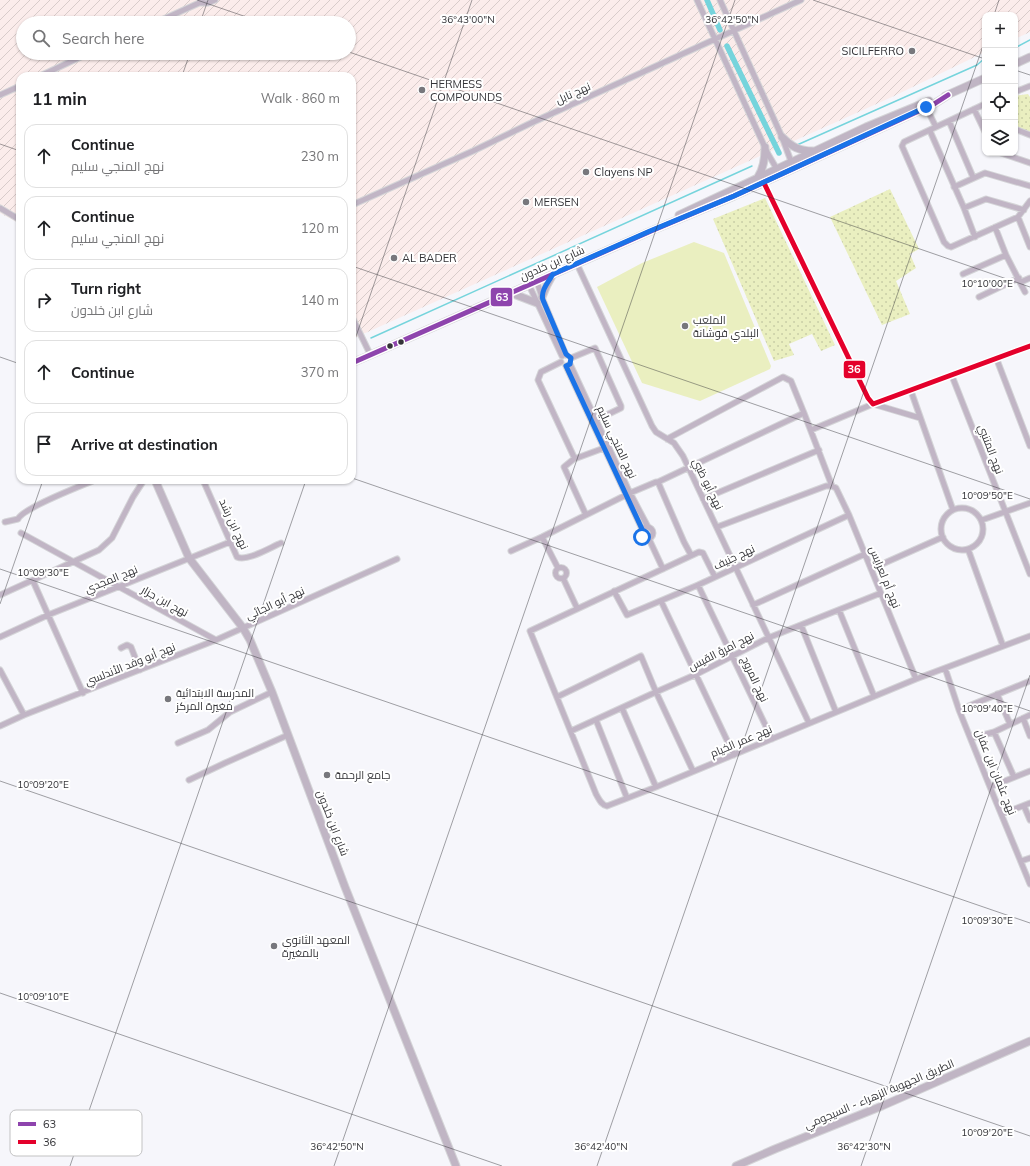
<!DOCTYPE html>
<meta charset="utf-8">
<style>
:root{--surface:#fff;--page:#f6f6f6;--text:#202124;--muted:#757577;--line:#e0e0e0}
body{margin:0;font-family:Mulish,Cairo,sans-serif;background:var(--page);color:var(--text)}
.controls{position:absolute;right:12px;top:12px;display:grid;overflow:hidden;border-radius:8px;box-shadow:0 1px 3px #0004}
.controls button{width:36px;height:36px;display:grid;place-items:center;padding:0;border:0;border-bottom:1px solid var(--line);background:var(--surface);color:var(--text);font:20px sans-serif}
.stop{position:absolute;width:12px;height:12px;margin:-9px;border:3px solid #1a73e8;border-radius:50%;background:#fff}
.stop.end{background:#1a73e8;border-color:#fff;box-shadow:0 1px 4px #0008}
.list{margin:0;padding:0;list-style:none}
h2{display:flex;justify-content:space-between;align-items:center;height:52px;margin:0;padding:0 16px;font-size:17px}
h2 small{font-size:13px;font-weight:400;color:var(--muted)}
.list li{display:grid;grid-template-columns:26px 1fr auto;gap:12px;align-items:center;box-sizing:border-box;height:64px;margin:0 8px 8px;padding:0 8px;border:1px solid var(--line);border-radius:12px}
.list b{display:block;font-size:15px;white-space:nowrap}
.list p{margin:0;font-size:13px;white-space:nowrap;color:var(--muted)}
.list em{font-size:13px;font-style:normal;color:var(--muted)}
.icon{flex:none;width:22px;height:22px;fill:none;stroke:currentColor;stroke-width:2;stroke-linecap:round;stroke-linejoin:round}
.map{position:relative;flex:none;width:1030px;height:1166px;overflow:hidden}
.search{position:absolute;background:var(--surface);box-shadow:0 1px 3px #0004;left:16px;top:16px;width:340px;height:44px;display:flex;align-items:center;gap:10px;box-sizing:border-box;padding:0 14px;border-radius:22px;color:var(--muted);font-size:15px}
.panel{position:absolute;background:var(--surface);box-shadow:0 1px 3px #0004;left:16px;top:72px;width:340px;height:412px;border-radius:12px}
.map>svg:first-child{display:block}
.industrial{fill:url(#industrial-furrows);fill-rule:evenodd}
.grass{fill:url(#grass-dots)}
.pitch{fill:#eaefc0}
.lines{fill:none;stroke-linecap:round;stroke-linejoin:round}
.stream{stroke:#75d4dc;stroke-width:1.5}
.canal{stroke:#75d4dc;stroke-width:5.5}
.street-casing{stroke:#d4d4d7;stroke-width:7}
.secondary-casing{stroke:#d4d4d7;stroke-width:9}
.street{stroke:#c1b5c5;stroke-width:5}
.secondary{stroke:#c0b5c4;stroke-width:7}
.bus-1-casing{stroke:#fff;stroke-width:8}
.bus-2-casing{stroke:#fff;stroke-width:8}
.bus-1{stroke:#8e44ad;stroke-width:5}
.bus-2{stroke:#e4002b;stroke-width:5}
.route{stroke:#1a73e8;stroke-width:5}
.ticks{fill:none;stroke:#333337;stroke-width:1;stroke-opacity:0.45}
.poi-dot{fill:#77777c;stroke:#fff;stroke-width:1.5}
.bus-dot{fill:#333337;stroke:#fff;stroke-width:1.5}
.labels{text-anchor:middle;dominant-baseline:central;stroke-width:4;stroke-linejoin:round;paint-order:stroke}
.poi-label{font-size:11px;fill:#333337;stroke:#fff;text-anchor:start}
.street-label{font-size:11px;fill:#333337;stroke:#fff}
.key{fill:#fff;stroke:#c2c2c3;stroke-width:1}
.key-label{font-size:11px;fill:#333337}
.ticks-label{font-size:10px;text-anchor:middle;fill:#333337;stroke:#fff;stroke-width:4;stroke-linejoin:round;paint-order:stroke}
.line-badge{stroke:#fff;stroke-width:1.5}
.badge-label{font-size:11px;text-anchor:middle;font-weight:bold;fill:#fff}
</style>
<div class="map">
<svg width="1030" height="1166" viewBox="0 0 1030 1166">
<defs>
<pattern id="industrial-furrows" width="10" height="10" patternUnits="userSpaceOnUse"><rect width="10" height="10" fill="#fbeceb"/><path d="M-1 1l2-2M0 10L10 0M9 11l2-2" fill="none" stroke="#d8cbca"/></pattern>
<pattern id="grass-dots" width="8" height="8" patternUnits="userSpaceOnUse"><rect width="8" height="8" fill="#eaefc0"/><path d="M2 2h.1M6 6h.1" fill="none" stroke="#c9cda6" stroke-width="1.8" stroke-linecap="round"/></pattern>
</defs>
<rect width="100%" height="100%" fill="#f6f6fb"/>
<path class="industrial" d="M0 0H1030V32L1015 39V15H985V52L892 97 352 339V76H20V224L0 213ZM23 23H349V53H23Z"/>
<path class="grass" d="M1028 94 1030 97V132L1016 127 1015 125V96Z
M890 189 919 249 910 254 916 268 896 281 910 314 882 325 830 217Z
M765 198 835 345 821 351 812 334 789 344 794 355 774 361 713 219Z"/>
<path class="pitch" d="M694 242 724 253 771 366 770 369 700 401 642 383 597 287 642 263Z"/>
<g class="lines">
<path class="stream" d="M1015 48 1030 40
M797 145 977 65 985 58
M371 338 752 166"/>
<path class="canal" d="M707 0 720 30
M727 46 779 153"/>
<defs>
<path id="street" d="M697 0 768 154 778 171
M720 0 782 137 792 164
M199 3H208L215 0
M155 23 199 3 202 0
M40 76 89 53
M1015 92 1030 86
M0 95 20 86
M985 104 904 142 902 146 944 242 948 246 951 247 1018 217 1030 201
M925 105 936 127
M974 109 985 132
M949 121 973 177
M1015 129 1030 135
M930 131 964 208 975 237
M1001 153 1030 163
M764 183 868 398 873 404 1030 346
M954 187 985 173 1030 186
M352 205 473 151 529 124 801 0
M0 208 20 220
M964 208 986 199 1024 210
M1018 217 1030 247
M995 227 1006 255 1025 292
M577 264 652 426 656 432 674 443 683 456 809 723
M963 274 1006 255
M537 282 543 300 566 355
M1021 282 1030 278
M529 285 562 356
M979 297 1019 278
M352 317 370 354
M571 358 595 348 621 406V408L594 421
M997 360 1030 446
M561 362 541 372 538 380 574 457 577 458 604 448
M570 364 629 491 648 527
M566 366 642 529
M952 376 1030 574
M911 391 953 510
M804 413 832 486
M811 430 873 404 920 418
M575 458 564 467 586 515
M203 480 237 557C247 562 271 547 281 543
M658 482 804 413 791 381 783 377 667 439
M703 499 819 450
M941 529a21 21 0 1 1 42 0a21 21 0 1 1-42 0Z
M982 520 1030 503
M5 522 18 519C23 508 81 486 95 480
M641 533a6 6 0 1 1 12 0a6 6 0 1 1-12 0Z
M717 527 826 486H832L836 488 849 515 916 679
M21 533 216 640
M542 537 558 568
M649 539 663 569
M968 549 1003 646
M511 551 542 537 630 493 656 482H658L684 542 691 555
M555.5 573a5.5 5.5 0 1 1 11 0a5.5 5.5 0 1 1-11 0Z
M871 569 943 537
M715 577 703 553 699 552 530 631 596 794C599 799 601 805 607 806L656 787 916 679 1030 636
M563 578 577 608
M33 581 83 693
M698 585 772 739
M614 591 627 615 698 585 849 515
M0 595 99 550 112 538 133 497 144 480
M661 601 734 755
M753 605 865 554
M839 610 874 696
M801 625 836 712
M0 637 48 615 230 542
M121 648 127 645 131 647 140 670
M945 668 959 710 990 787 1030 884
M0 670 24 715
M997 694 1010 724
M557 697 641 656 656 692 693 771
M622 708 656 787
M959 710 1030 681
M1023 718 1030 736
M596 720 627 798
M0 726 24 715 216 640 397 559
M571 731 656 692 697 674 768 638 881 593
M994 732 1014 777
M972 738 994 732 1030 715
M178 743 208 730 230 712 272 692
M189 780 225 763 288 735
M990 787 1030 771
M1024 806 1030 820
M1002 814 1030 803
M1021 861 1030 858"/>
<path id="secondary" d="M1015 64 1030 57
M945 96 985 78
M782 137C792 147 799 151 813 151
M758 177C764 168 765 158 765 147
M679 215 866 127 929 101
M511 293 537 303
M542 297 547 285 553 274
M352 363 651 231 734 196 934 104 948 95
M155 480 189 558 243 628 250 640 272 692 345 887 456 1166
M736 1166 775 1149 882 1106 1030 1041"/>
</defs>
<use href="#street" class="street-casing"/>
<use href="#secondary" class="secondary-casing"/>
<use href="#street" class="street"/>
<use href="#secondary" class="secondary"/>
<defs>
<path id="bus-1" d="M352 363 651 231 734 196 934 104 948 95"/>
<path id="bus-2" d="M764 183 868 398 873 404 1030 346"/>
</defs>
<use href="#bus-1" class="bus-1-casing"/>
<use href="#bus-2" class="bus-2-casing"/>
<use href="#bus-1" class="bus-1"/>
<use href="#bus-2" class="bus-2"/>
</g>
<g class="lines">
<path class="route" d="M642 537 640 533 642 529 566 366 570 364 571 358 566 354 543 300C540 291 549 281 553 274L650 231 734 196 926 107"/>
</g>
<path class="ticks" d="M197 0 264 23M813 0 985 59M994 15 999 0M200 23 208 0M349 52 1030 287M1015 70 1030 75M182 76 190 53M0 144 20 151M352 266 1030 499M352 348 472 0M0 357 20 364M352 478 1030 711M0 569 1030 923M0 604 43 480M0 781 1030 1136M0 993 502 1166M70 1166 306 480M334 1166 735 0M597 1166 985 40M861 1166 1030 675"/>
<g class="poi-dot">
<circle cx="912" cy="51" r="4"/>
<circle cx="422" cy="90" r="4"/>
<circle cx="586" cy="172" r="4"/>
<circle cx="526" cy="202" r="4"/>
<circle cx="394" cy="258" r="4"/>
<circle cx="685" cy="326" r="4"/>
<circle cx="168" cy="699" r="4"/>
<circle cx="327" cy="775" r="4"/>
<circle cx="274" cy="946" r="4"/>
</g>
<g class="bus-dot">
<circle cx="401" cy="342" r="3.5"/>
<circle cx="390" cy="346" r="3.5"/>
</g>
<g class="labels">
<g class="poi-label">
<text x="904" y="51" text-anchor="end">SICILFERRO</text>
<text x="430" y="84">HERMESS<tspan x="430" dy="13">COMPOUNDS</tspan></text>
<text x="594" y="172">Clayens NP</text>
<text x="534" y="202">MERSEN</text>
<text x="402" y="258">AL BADER</text>
<text x="693" y="320">الملعب<tspan x="693" dy="13">البلدي فوشانة</tspan></text>
<text x="176" y="693">المدرسة الابتدائية<tspan x="176" dy="13">مغيرة المركز</tspan></text>
<text x="335" y="775">جامع الرحمة</text>
<text x="282" y="940">المعهد الثانوي<tspan x="282" dy="13">بالمغيرة</tspan></text>
</g>
<g class="street-label">
<text transform="translate(573 93) rotate(-24)">نهج نابل</text>
<text transform="translate(552 263) rotate(-24)">شارع ابن خلدون</text>
<text transform="translate(617 442) rotate(65)">نهج المنجي سليم</text>
<text transform="translate(991 449) rotate(69)">نهج المتنبي</text>
<text transform="translate(708 484) rotate(64)">نهج أبو ظبي</text>
<text transform="translate(234 524) rotate(65)">نهج ابن رشد</text>
<text transform="translate(734 557) rotate(-25)">نهج جنيف</text>
<text transform="translate(885 577) rotate(68)">نهج أم لعرايس</text>
<text transform="translate(111 579) rotate(-22)">نهج المجدي</text>
<text transform="translate(165 601) rotate(29)">نهج ابن جزار</text>
<text transform="translate(275 603) rotate(-25)">نهج أبو الجائي</text>
<text transform="translate(721 651) rotate(-27)">نهج امرؤ القيس</text>
<text transform="translate(130 664) rotate(-22)">نهج أبو وفد الأندلسي</text>
<text transform="translate(755 679) rotate(65)">نهج المروج</text>
<text transform="translate(741 741) rotate(-23)">نهج عمر الخيام</text>
<text transform="translate(996 772) rotate(68)">نهج عثمان ابن عفان</text>
<text transform="translate(333 823) rotate(69)">شارع ابن خلدون</text>
<text transform="translate(879 1094) rotate(-23)">الطريق الجهوية الزهراء - السيجومي</text>
</g>
</g>
<rect x="10" y="1110" width="132" height="46" rx="6" class="key"/>
<rect x="18" y="1122" width="18" height="4" fill="#8e44ad"/>
<rect x="18" y="1140" width="18" height="4" fill="#e4002b"/>
<g class="key-label">
<text x="43" y="1128">63</text>
<text x="43" y="1146">36</text>
</g>
<g class="ticks-label">
<text x="468" y="23">36°43'00"N</text>
<text x="732" y="23">36°42'50"N</text>
<text x="987" y="287">10°10'00"E</text>
<text x="987" y="499">10°09'50"E</text>
<text x="43" y="576">10°09'30"E</text>
<text x="987" y="712">10°09'40"E</text>
<text x="43" y="788">10°09'20"E</text>
<text x="987" y="924">10°09'30"E</text>
<text x="43" y="1000">10°09'10"E</text>
<text x="987" y="1136">10°09'20"E</text>
<text x="337" y="1150">36°42'50"N</text>
<text x="601" y="1150">36°42'40"N</text>
<text x="864" y="1150">36°42'30"N</text>
</g>
<g class="line-badge">
<rect x="490" y="287" width="23" height="20" rx="4" fill="#8e44ad"/>
<rect x="843" y="360" width="23" height="19" rx="4" fill="#e4002b"/>
</g>
<g class="badge-label">
<text x="502" y="301">63</text>
<text x="854" y="373">36</text>
</g>
</svg>
<div class="controls">
<button>+</button>
<button>−</button>
<button><svg class="icon" aria-label="locate" viewBox="0 0 24 24"><circle cx="12" cy="12" r="6"/><path d="M12 2v4M12 18v4M2 12h4M18 12h4"/></svg></button>
<button><svg class="icon" aria-label="layers" viewBox="0 0 24 24"><path d="M12 4l9 5-9 5-9-5zM3 14l9 5 9-5"/></svg></button>
</div>
<div class="stop" style="left:642px;top:537px"></div>
<div class="stop end" style="left:926px;top:107px"></div>
<div class="search"><svg class="icon" aria-label="search" viewBox="0 0 24 24"><circle cx="10" cy="10" r="6"/><path d="M15 15l6 6"/></svg>Search here</div>
<section class="panel">
<h2>11 min<small>Walk · 860 m</small></h2>
<ul class="list">
<li><svg class="icon" aria-label="ahead" viewBox="0 0 24 24"><path d="M12 20V5M6 11l6-6 6 6"/></svg><div><b>Continue</b><p>نهج المنجي سليم</p></div><em>230 m</em></li>
<li><svg class="icon" aria-label="ahead" viewBox="0 0 24 24"><path d="M12 20V5M6 11l6-6 6 6"/></svg><div><b>Continue</b><p>نهج المنجي سليم</p></div><em>120 m</em></li>
<li><svg class="icon" aria-label="right" viewBox="0 0 24 24"><path d="M7 20v-9h11M14 6l5 5-5 5"/></svg><div><b>Turn right</b><p>شارع ابن خلدون</p></div><em>140 m</em></li>
<li><svg class="icon" aria-label="ahead" viewBox="0 0 24 24"><path d="M12 20V5M6 11l6-6 6 6"/></svg><div><b>Continue</b></div><em>370 m</em></li>
<li><svg class="icon" aria-label="arrive" viewBox="0 0 24 24"><path d="M6 21V4h12l-3 4 3 4H6"/></svg><div><b>Arrive at destination</b></div></li>
</ul>
</section>
</div>
